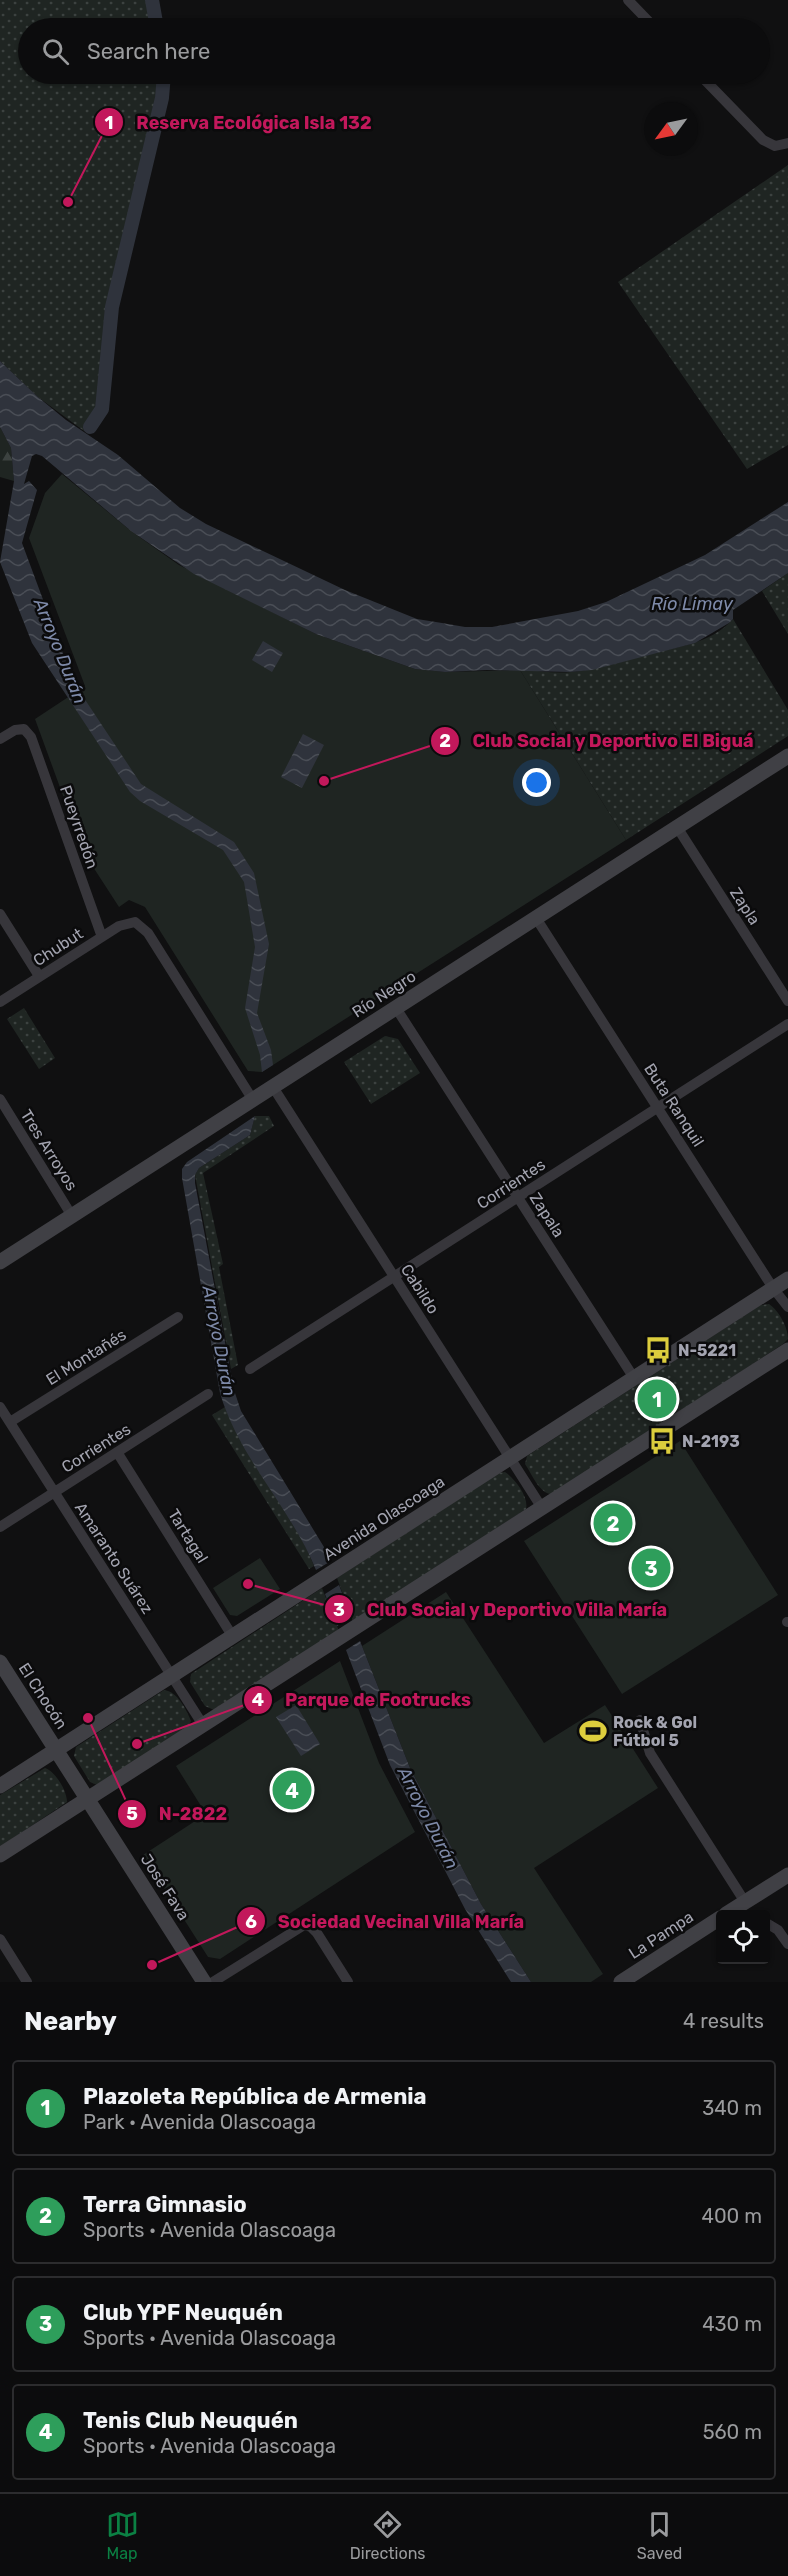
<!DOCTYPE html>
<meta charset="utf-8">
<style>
:root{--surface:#0c0c0d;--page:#1a1a1b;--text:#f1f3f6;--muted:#9a9b9d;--line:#2c2c2e;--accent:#0b8043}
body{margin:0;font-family:Rubik,sans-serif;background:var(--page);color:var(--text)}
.controls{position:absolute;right:18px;bottom:18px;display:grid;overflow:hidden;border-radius:6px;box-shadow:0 2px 4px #0004}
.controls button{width:54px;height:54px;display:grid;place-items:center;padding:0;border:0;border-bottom:2px solid var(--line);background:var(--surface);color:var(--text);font:30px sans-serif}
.compass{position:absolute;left:644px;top:102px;width:54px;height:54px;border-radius:50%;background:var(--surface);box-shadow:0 2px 4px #0004;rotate:237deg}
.you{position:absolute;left:537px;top:783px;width:21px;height:21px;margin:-15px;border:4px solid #fff;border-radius:50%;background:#1a73e8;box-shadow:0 0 0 9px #1a73e833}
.badge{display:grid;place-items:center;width:39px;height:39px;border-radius:50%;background:var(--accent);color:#fff;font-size:20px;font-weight:700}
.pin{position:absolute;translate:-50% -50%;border:3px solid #fff;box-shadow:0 2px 6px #0006}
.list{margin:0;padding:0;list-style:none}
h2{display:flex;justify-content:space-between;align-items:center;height:78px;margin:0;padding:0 24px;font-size:26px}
h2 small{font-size:20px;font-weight:400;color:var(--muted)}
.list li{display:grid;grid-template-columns:39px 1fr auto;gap:18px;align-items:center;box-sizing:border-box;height:96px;margin:0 12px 12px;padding:0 12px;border:2px solid var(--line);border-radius:6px}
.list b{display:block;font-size:22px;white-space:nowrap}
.list p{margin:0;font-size:20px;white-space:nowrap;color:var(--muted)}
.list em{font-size:20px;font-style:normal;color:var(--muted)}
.icon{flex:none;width:33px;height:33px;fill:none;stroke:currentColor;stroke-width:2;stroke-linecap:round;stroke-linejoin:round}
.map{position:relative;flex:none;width:788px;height:1982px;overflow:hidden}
.search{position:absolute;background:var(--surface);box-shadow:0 2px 4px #0004;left:18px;right:18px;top:18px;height:66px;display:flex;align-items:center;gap:15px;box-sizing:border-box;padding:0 21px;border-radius:33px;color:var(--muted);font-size:22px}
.sheet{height:510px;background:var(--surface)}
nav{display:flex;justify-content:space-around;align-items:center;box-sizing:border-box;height:84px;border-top:2px solid var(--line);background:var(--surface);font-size:16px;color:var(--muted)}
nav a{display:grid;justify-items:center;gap:3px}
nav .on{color:var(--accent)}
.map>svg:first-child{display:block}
.grass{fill:url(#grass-dots)}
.forest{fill:url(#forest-firs)}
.pitch{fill:#1f2522}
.water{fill:url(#water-waves)}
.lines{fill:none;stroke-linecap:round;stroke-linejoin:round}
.canal{stroke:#2f333c;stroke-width:14}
.street{stroke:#37363b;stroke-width:10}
.secondary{stroke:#404045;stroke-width:15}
.labels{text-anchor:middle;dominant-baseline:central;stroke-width:5;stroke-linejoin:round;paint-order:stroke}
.street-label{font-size:16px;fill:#a3a4b0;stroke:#0b0b0c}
.poi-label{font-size:16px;font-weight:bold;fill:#a3a4b0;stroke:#0b0b0c;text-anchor:start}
.water-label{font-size:18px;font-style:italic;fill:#7d89a8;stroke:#0b0b0c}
.leader{fill:none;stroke:#c2185b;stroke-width:2}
.callout-dot{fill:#c2185b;stroke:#0b0b0c;stroke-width:2}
.mark-label{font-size:18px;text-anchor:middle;font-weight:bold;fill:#fff}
.callout-label{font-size:18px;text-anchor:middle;font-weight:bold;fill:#c2185b;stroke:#0b0b0c;stroke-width:5;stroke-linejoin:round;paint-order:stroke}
</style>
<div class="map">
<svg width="788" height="1982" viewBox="0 0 788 1982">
<defs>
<pattern id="grass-dots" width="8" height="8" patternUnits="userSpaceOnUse" patternTransform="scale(1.5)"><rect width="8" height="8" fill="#1f2522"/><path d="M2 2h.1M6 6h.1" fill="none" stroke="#3c4240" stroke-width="1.8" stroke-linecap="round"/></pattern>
<pattern id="forest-firs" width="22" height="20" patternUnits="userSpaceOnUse" patternTransform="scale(1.5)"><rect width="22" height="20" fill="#1f2522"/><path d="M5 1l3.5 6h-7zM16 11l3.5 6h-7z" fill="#3c4240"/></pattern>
<pattern id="water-waves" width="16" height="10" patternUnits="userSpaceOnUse" patternTransform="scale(1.5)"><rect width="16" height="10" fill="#2f333c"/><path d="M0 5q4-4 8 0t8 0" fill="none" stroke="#4a4e56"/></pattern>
</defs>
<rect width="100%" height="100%" fill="#101011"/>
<path class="grass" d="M0 0H152L157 28H28V74H164L162 98 112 307 102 409 95 423 84 431 38 397 0 361Z
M788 165V445L747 469 618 282Z
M788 573V634L762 591Z
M733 619 788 710V736L626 840 520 670C537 670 555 674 571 672 597 670 619 662 644 655 674 647 710 645 733 619Z
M24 1008 55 1058 39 1069 7 1019Z
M385 1036 398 1039 420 1073 371 1104 344 1062Z
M255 1116H269L274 1126 203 1173 223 1264 219 1267 238 1365 231 1369 195 1175 199 1168 250 1135Z
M769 1304C779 1311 788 1327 788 1339L783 1344 554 1494C540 1496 532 1474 525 1464L527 1456 761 1305Z
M225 1407C247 1464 292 1509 314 1566L309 1569 212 1415Z
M505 1472C515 1479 529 1497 526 1509L353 1622 337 1578 499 1473Z
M322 1588 339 1631 214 1710 205 1706 190 1682 191 1674Z
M164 1690C177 1691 187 1710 191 1721L188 1727 97 1785 90 1782 74 1756 76 1747Z
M45 1768C56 1772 67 1791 67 1802L0 1847V1795Z"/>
<path class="forest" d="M0 427 11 448 14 481 0 477Z"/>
<path class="pitch" d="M62 474 131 531 179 565 316 634 415 669 445 672 520 670 626 840 262 1072 248 1071 145 907 129 900 119 907 84 853 35 719 85 686 29 538 45 493Z
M680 1441 778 1595 622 1694 524 1541Z
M260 1558 280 1589 237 1616 230 1615 213 1588Z
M446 1592 544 1743 605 1705 658 1788 534 1868 603 1974 591 1982H531L481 1904 410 1768 362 1646Z
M340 1661 379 1763 415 1832 220 1959 208 1957 143 1855 206 1814 176 1766Z"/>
<path class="water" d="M0 361 38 397 66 420 118 455 180 508 206 524 345 590 417 619 442 623 465 627H492L578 611 606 602 705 555 788 502V573L733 610V619L729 623 695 643 592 670 570 672 487 670 445 672 415 669 316 634 194 574 131 531 42 456 36 454 32 456 24 484 29 481 37 490 22 543 74 683 141 784 234 842 254 873 269 944 257 1013 271 1050 273 1065 262 1072 260 1055 245 1008 255 947 244 882 223 850 140 801 130 792 32 643 0 562 14 481 11 448 0 427Z
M263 641 283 653 272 672 252 660Z
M303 734 324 745 302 788 281 777Z
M255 1116 250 1135 199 1168 195 1175V1183L234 1390 241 1411 327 1552 331 1561 316 1570C291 1508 239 1458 220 1393L182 1178V1169L187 1162Z
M339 1585 351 1617 337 1626 325 1594Z
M360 1641 410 1768 481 1904 531 1982H511L465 1909 390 1765 346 1650Z
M296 1705 320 1744 301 1756 276 1717Z"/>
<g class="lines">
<path class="canal" d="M152 0 157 28
M90 427 102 409 112 307 162 98 164 74"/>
<path class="street" d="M628 0 655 28
M699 74 763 140 775 146 788 143
M0 739 15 730 24 729 31 737 102 937
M677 827 788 1001
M0 914 39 976
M536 918 773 1288 788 1307
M0 1002 119 926 135 922 148 933 253 1100
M396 1008 634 1378
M273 1087 542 1508
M0 1099 72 1216
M250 1369 788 1024
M0 1407 203 1725
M10 1422 178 1317
M117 1452 233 1637
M0 1527 208 1394
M787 1622H788
M640 1720 650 1753 745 1902
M768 1924 778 1930 788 1944
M0 1939 27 1982
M213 1982 304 1925 311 1927 317 1933 348 1982"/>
<path class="secondary" d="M0 1262 788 756
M0 1662 204 1982
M0 1786 788 1279
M0 1855 788 1350
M726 1914 788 1875
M621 1982 720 1918"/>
</g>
<defs>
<symbol id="bus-bare" viewBox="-9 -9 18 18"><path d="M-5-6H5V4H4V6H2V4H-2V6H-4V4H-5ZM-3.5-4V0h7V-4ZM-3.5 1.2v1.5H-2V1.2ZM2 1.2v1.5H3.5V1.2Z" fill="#dccd3d" stroke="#0b0b0c" stroke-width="2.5" paint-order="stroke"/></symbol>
<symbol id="stadium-bare" viewBox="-9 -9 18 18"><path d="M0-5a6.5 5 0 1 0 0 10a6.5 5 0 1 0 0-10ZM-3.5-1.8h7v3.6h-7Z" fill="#dccd3d" stroke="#0b0b0c" stroke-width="2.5" paint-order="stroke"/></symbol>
</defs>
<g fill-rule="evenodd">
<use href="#bus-bare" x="639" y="1331" width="38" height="38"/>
<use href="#bus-bare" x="643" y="1422" width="38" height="38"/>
<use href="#stadium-bare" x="574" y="1712" width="38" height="38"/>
</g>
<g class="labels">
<g class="street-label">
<text transform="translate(79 827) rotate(71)">Pueyrredón</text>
<text transform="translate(745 906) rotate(57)">Zapla</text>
<text transform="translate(58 947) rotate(-33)">Chubut</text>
<text transform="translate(384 994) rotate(-33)">Río Negro</text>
<text transform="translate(674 1105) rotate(57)">Buta Ranquil</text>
<text transform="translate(49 1150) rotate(58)">Tres Arroyos</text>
<text transform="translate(511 1184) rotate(-33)">Corrientes</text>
<text transform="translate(547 1215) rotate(57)">Zapala</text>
<text transform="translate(420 1289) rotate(57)">Cabildo</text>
<text transform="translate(86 1357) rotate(-32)">El Montañés</text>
<text transform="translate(96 1448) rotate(-32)">Corrientes</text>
<text transform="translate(384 1518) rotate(-33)">Avenida Olascoaga</text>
<text transform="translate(188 1536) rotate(58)">Tartagal</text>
<text transform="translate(114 1558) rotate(57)">Amaranto Suárez</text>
<text transform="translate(43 1696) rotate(57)">El Chocón</text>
<text transform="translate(165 1887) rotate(57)">José Fava</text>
<text transform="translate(661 1935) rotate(-33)">La Pampa</text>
</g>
<g class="poi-label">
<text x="678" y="1350">N-5221</text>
<text x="682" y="1441">N-2193</text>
<text x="613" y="1722">Rock &amp; Gol<tspan x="613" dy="18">Fútbol 5</tspan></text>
</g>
<g class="water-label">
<text x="692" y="604">Río Limay</text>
<text transform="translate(60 651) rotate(68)">Arroyo Durán</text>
<text transform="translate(219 1341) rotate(79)">Arroyo Durán</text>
<text transform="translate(428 1818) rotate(63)">Arroyo Durán</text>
</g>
</g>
<path class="leader" d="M68 202L109 122M324 781L445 741M248 1584L339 1609M137 1744L258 1700M88 1718L132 1814M152 1965L251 1921"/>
<g class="callout-dot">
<circle cx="68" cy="202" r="6"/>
<circle cx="324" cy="781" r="6"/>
<circle cx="248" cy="1584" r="6"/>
<circle cx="137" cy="1744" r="6"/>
<circle cx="88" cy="1718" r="6"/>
<circle cx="152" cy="1965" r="6"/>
<circle cx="109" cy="122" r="15"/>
<circle cx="445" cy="741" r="15"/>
<circle cx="339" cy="1609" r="15"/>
<circle cx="258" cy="1700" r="15"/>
<circle cx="132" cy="1814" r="15"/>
<circle cx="251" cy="1921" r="15"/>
</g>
<g class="mark-label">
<text x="109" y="129">1</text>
<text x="445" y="747">2</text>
<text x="339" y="1616">3</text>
<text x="258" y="1706">4</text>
<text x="132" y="1820">5</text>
<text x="251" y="1928">6</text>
</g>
<g class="callout-label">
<text x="254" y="129">Reserva Ecológica Isla 132</text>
<text x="613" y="747">Club Social y Deportivo El Biguá</text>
<text x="517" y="1616">Club Social y Deportivo Villa María</text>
<text x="378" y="1706">Parque de Footrucks</text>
<text x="193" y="1820">N-2822</text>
<text x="401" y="1928">Sociedad Vecinal Villa María</text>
</g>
</svg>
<div class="controls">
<button><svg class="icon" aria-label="locate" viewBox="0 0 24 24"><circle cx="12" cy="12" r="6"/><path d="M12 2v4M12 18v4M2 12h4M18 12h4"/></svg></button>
</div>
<svg class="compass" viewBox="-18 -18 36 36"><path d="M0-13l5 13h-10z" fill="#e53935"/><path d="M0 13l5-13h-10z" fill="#9a9b9d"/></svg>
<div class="you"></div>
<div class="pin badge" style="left:657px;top:1399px;background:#2e9e5b">1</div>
<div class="pin badge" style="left:613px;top:1523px;background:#2e9e5b">2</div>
<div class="pin badge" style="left:651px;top:1568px;background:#2e9e5b">3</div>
<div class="pin badge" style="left:292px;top:1790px;background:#2e9e5b">4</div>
<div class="search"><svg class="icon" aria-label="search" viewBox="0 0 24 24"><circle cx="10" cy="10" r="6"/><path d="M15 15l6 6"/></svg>Search here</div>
</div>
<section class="sheet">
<h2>Nearby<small>4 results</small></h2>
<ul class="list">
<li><span class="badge" style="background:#2e9e5b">1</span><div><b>Plazoleta República de Armenia</b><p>Park · Avenida Olascoaga</p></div><em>340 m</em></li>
<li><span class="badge" style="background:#2e9e5b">2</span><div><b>Terra Gimnasio</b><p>Sports · Avenida Olascoaga</p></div><em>400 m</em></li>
<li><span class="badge" style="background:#2e9e5b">3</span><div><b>Club YPF Neuquén</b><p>Sports · Avenida Olascoaga</p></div><em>430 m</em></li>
<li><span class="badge" style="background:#2e9e5b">4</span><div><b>Tenis Club Neuquén</b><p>Sports · Avenida Olascoaga</p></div><em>560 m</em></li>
</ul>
</section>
<nav>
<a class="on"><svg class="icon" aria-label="map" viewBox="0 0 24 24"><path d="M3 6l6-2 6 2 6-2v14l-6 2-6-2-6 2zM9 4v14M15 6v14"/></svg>Map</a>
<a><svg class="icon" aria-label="directions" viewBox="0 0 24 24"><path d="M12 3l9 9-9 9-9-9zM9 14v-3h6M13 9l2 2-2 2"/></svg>Directions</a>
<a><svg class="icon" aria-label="saved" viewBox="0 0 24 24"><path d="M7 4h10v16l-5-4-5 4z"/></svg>Saved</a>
</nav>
